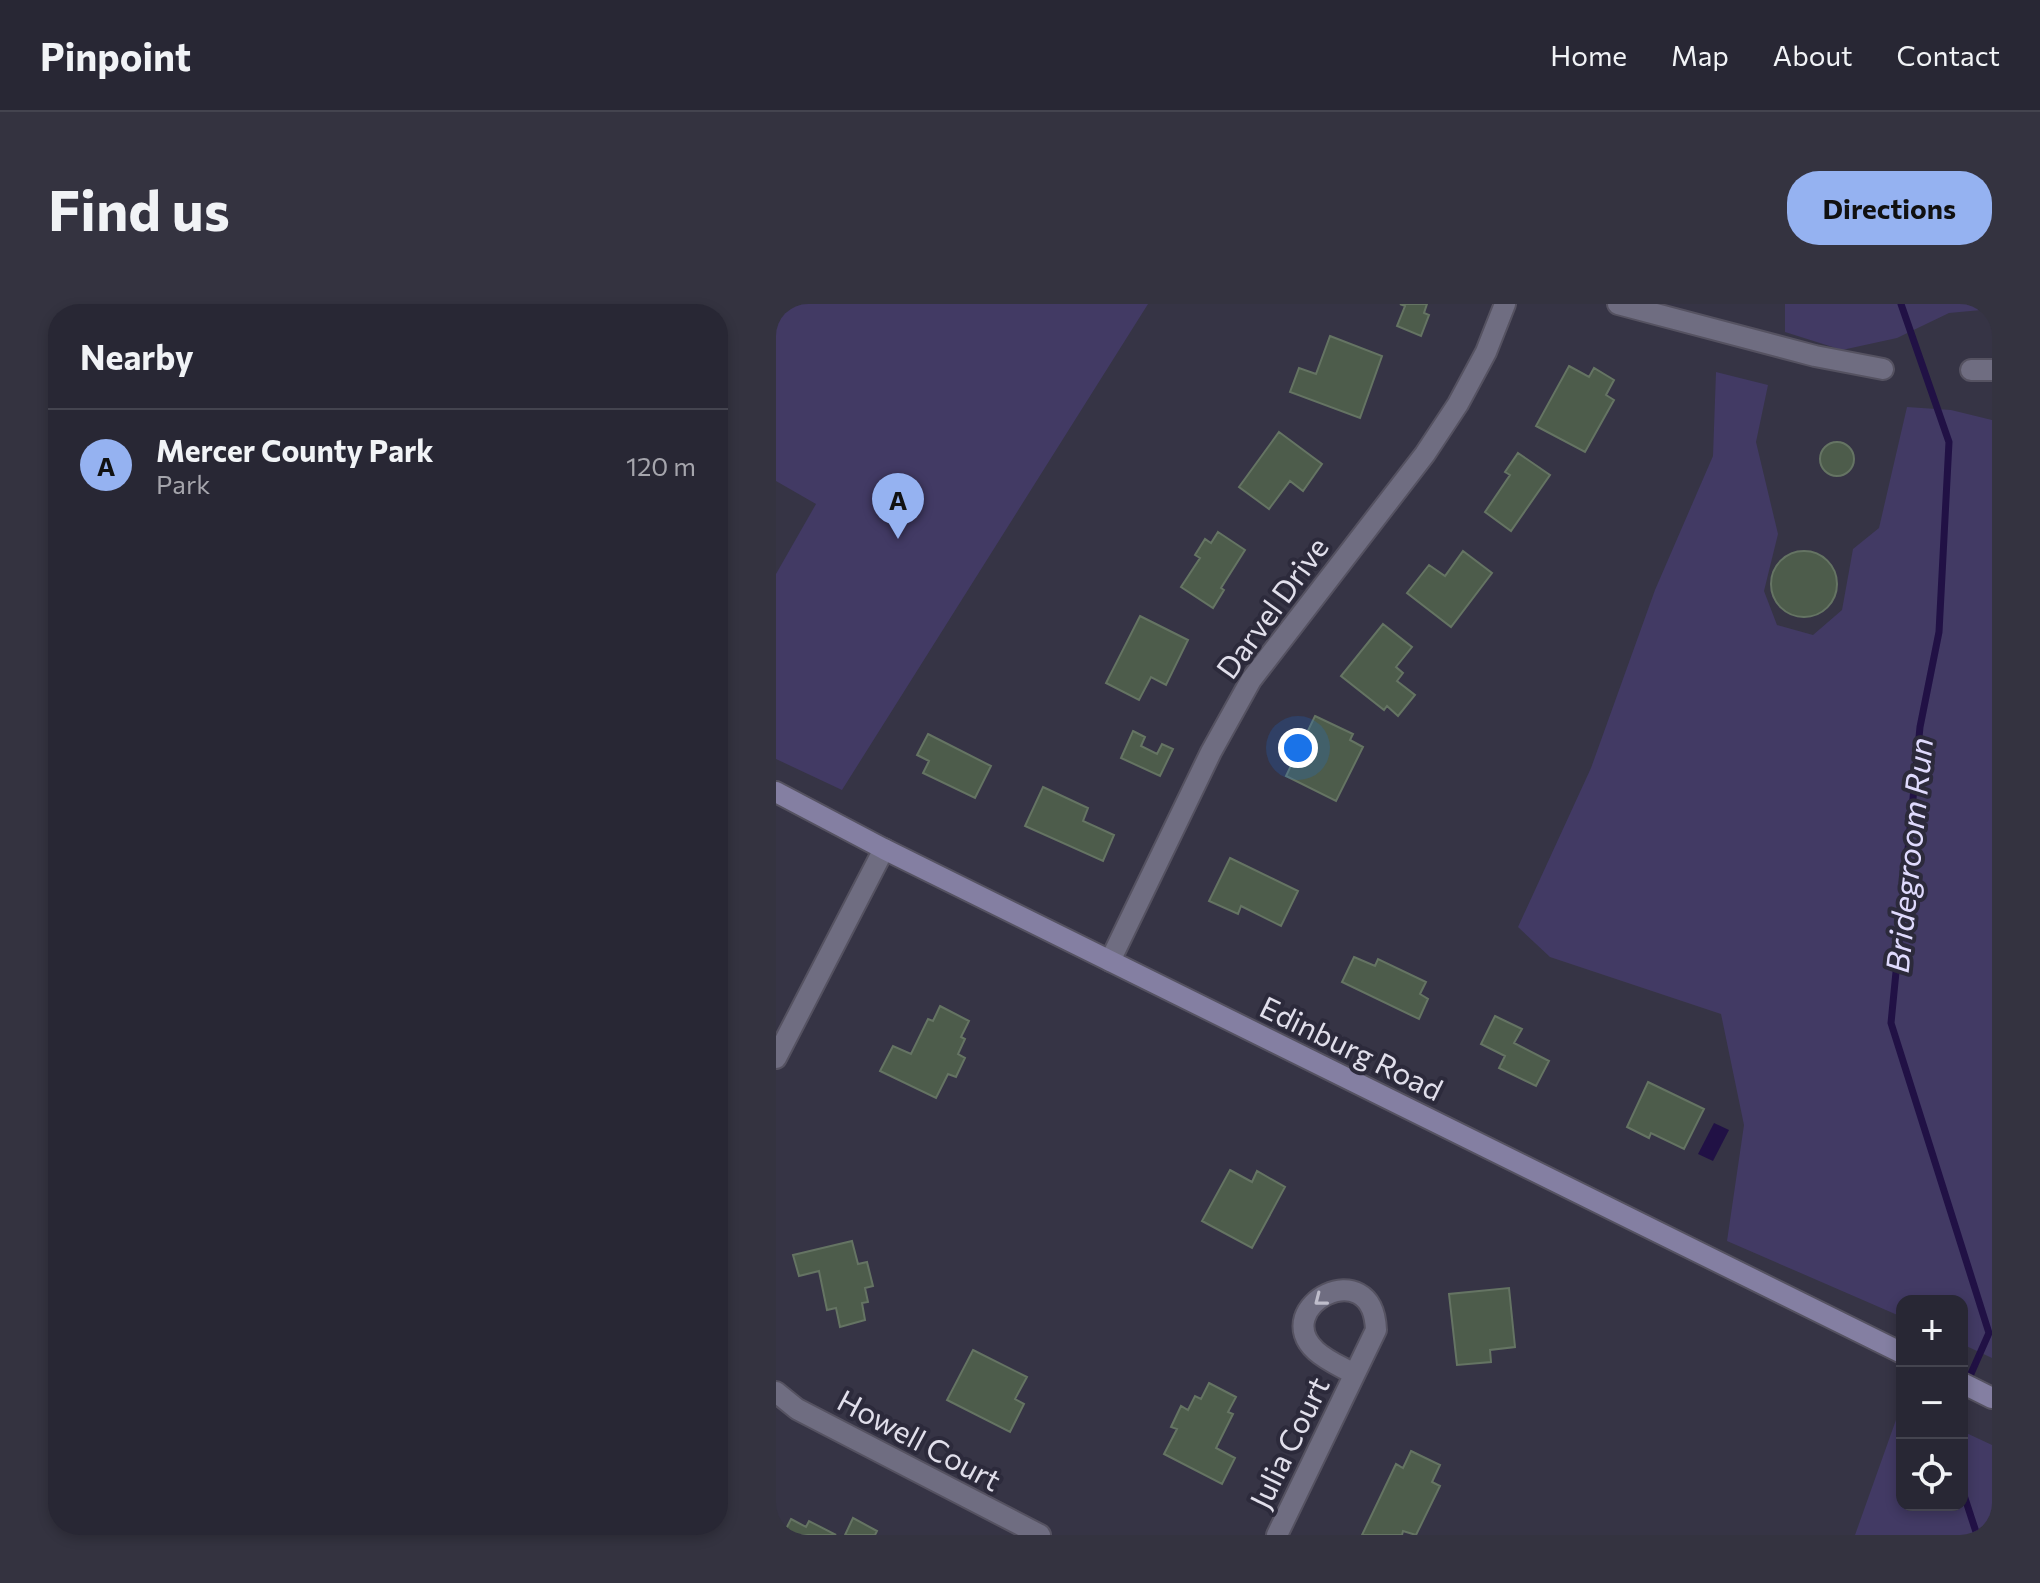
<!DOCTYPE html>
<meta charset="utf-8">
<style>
:root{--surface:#282734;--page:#343340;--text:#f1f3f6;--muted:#a5a5ac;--line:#44444f;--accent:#95b2f1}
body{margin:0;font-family:Commissioner,sans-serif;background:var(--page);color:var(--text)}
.controls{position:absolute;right:24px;bottom:24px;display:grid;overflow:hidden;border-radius:16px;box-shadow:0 4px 12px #0003}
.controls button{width:72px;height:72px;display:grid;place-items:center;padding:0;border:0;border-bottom:2px solid var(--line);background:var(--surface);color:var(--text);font:40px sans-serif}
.you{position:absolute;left:522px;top:444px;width:28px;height:28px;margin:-20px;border:6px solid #fff;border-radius:50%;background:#1a73e8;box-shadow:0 0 0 12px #1a73e833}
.badge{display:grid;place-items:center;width:52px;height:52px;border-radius:50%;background:var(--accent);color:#111;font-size:26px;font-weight:700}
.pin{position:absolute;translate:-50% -66px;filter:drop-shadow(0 2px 4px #0008)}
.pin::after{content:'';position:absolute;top:42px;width:28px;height:24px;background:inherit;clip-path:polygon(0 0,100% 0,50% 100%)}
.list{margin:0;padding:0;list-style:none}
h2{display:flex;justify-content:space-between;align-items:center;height:104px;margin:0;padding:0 32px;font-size:34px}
h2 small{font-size:26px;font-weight:400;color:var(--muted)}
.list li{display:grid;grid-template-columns:52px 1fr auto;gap:24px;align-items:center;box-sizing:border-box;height:112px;padding:0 32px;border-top:2px solid var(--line)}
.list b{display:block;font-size:30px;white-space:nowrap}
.list p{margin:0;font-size:26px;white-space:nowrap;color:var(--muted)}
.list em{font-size:26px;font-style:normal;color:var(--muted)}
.icon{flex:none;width:44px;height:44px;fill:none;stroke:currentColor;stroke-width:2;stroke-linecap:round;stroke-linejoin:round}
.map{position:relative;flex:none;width:1216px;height:1231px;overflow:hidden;border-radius:32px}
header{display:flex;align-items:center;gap:48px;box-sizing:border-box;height:112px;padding:0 40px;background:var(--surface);border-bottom:2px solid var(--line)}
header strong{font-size:38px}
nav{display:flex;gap:44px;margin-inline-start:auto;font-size:28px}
.intro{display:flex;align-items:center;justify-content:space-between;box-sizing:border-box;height:192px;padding:0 48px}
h1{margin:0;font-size:56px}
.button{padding:20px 36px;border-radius:32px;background:var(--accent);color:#111;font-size:28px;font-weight:700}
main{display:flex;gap:48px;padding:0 48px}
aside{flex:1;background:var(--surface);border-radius:32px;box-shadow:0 4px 12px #0003}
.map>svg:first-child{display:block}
.green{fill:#423a64}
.water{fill:#211145}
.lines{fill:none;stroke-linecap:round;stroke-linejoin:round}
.stream{stroke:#211145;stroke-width:7}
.building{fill:#4d5c4b;stroke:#657463;stroke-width:2}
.street-casing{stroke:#555261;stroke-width:24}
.secondary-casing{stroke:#555261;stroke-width:24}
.street{stroke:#6f6d81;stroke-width:20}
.secondary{stroke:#847fa2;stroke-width:20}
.oneway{stroke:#bfbdcb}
.labels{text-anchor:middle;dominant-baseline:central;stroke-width:8;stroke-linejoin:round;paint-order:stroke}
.street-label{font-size:30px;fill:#e1dfeb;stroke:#2c2a3b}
.water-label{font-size:32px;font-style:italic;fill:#dfdafd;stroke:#2c2a3b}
</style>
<header>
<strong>Pinpoint</strong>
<nav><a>Home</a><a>Map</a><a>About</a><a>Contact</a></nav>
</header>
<div class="intro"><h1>Find us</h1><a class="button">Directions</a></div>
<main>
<aside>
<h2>Nearby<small></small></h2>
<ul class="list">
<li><span class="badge">A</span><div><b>Mercer County Park</b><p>Park</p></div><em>120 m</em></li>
</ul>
</aside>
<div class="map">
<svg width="1216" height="1231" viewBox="0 0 1216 1231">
<rect width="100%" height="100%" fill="#363445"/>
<path class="green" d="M0 0H372L66 486 0 455V270L40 200 0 177Z
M1009 0H1216V5L1173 9 1121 34 1066 46 1009 28Z
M940 68 992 81 980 138 1002 230 988 287 1001 321 1037 331 1066 306 1077 245 1103 224 1131 103 1175 106 1216 116V1054L1186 1040V997H1126V1013L951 937 968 821 945 710 774 653 742 623 815 464 879 286 937 152Z
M1126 1099V1201H1186V1127L1216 1141V1231H1079Z"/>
<path class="water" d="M938 819 953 826 937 857 922 850Z"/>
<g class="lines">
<path class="stream" d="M1125 0 1173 138 1163 328 1144 423 1115 719 1213 1029 1186 1090
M1186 1185 1201 1231"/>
</g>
<path class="building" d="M624 0H651L648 9 653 11 645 32 621 22 629 2Z
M554 32 606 52 584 114 514 88 523 64 540 70Z
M793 62 813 73 818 64 838 76 830 91 838 96 809 148 760 122Z
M503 128 546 160 527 187 514 177 493 205 463 183Z
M1044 155a17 17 0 1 1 34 0a17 17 0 1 1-34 0Z
M742 149 774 171 735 227 709 208 734 171 729 168Z
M442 228 469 246 445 284 448 286 437 304 405 283 424 254 419 251 429 235 435 239Z
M995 280a33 33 0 1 1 66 0a33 33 0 1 1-66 0Z
M687 247 716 269 675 323 631 289 653 261 669 272Z
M364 312 412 336 390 381 375 373 363 396 330 379Z
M607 320 636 343 620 363 627 369 621 377 639 391 622 412 611 402 608 406 565 372Z
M539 412 577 430 574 436 587 443 560 497 510 472Z
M357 427 369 433 365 442 381 450 386 440 397 445 384 472 345 454Z
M152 430 215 462 199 494 147 469 153 457 141 451Z
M267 483 312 504 307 517 338 531 327 557 249 522Z
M454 554 522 587 505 622 465 602 462 610 433 597Z
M578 653 599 662 602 655 650 678 644 690 652 695 643 715 566 678Z
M164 702 193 717 185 733 189 735 182 750 189 754 180 773 172 770 160 794 104 767 117 742 135 750 152 715 157 717Z
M719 712 746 725 738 739 773 757 760 782 723 764 729 752 705 740Z
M872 778 928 805 908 845 875 829 873 834 851 823Z
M454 866 476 878 481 867 509 883 476 944 426 917Z
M76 937 82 960 91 958 97 982 89 984 92 998 86 999 89 1016 64 1023 60 1004 51 1006 43 967 23 972 17 951Z
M733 984 739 1043 714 1046 715 1058 681 1061 673 990Z
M197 1046 251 1073 239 1095 248 1100 234 1128 171 1096Z
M433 1079 460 1093 452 1108 457 1110 440 1144 459 1154 446 1180 388 1150 401 1125 395 1123 405 1102 412 1106 419 1092 425 1095Z
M635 1147 664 1161 656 1178 664 1182 640 1231 627 1227 626 1231H586L620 1160 627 1164Z
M77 1214 101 1227 99 1231H69Z
M15 1215 30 1223 33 1217 60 1231H7Z"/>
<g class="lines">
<defs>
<path id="street" d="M842 0 1039 52 1107 65
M1195 66H1216
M334 657 435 448 475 376 649 150 682 100 710 48 729 0
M0 754 108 545
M0 1088 21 1105 264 1231
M501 1231 600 1026C597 947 492 1003 540 1047 551 1057 566 1063 578 1070"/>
<path id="secondary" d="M0 488 108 545 1126 1049
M1186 1079 1216 1094"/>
</defs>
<use href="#street" class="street-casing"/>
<use href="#secondary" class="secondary-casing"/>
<use href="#street" class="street"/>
<use href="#secondary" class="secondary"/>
</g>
<defs><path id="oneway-chevron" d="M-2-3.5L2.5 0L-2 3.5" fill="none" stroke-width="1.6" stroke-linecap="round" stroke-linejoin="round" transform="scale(2)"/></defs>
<use class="oneway" href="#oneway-chevron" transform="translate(544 996) rotate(142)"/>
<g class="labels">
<g class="street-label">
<text transform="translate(495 303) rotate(-54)">Darvel Drive</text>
<text transform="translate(576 743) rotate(26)">Edinburg Road</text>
<text transform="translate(144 1135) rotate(28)">Howell Court</text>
<text transform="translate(512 1138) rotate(-64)">Julia Court</text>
</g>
<g class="water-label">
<text transform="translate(1132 551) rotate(-84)">Bridegroom Run</text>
</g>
</g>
</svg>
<div class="controls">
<button>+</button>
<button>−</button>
<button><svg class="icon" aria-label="locate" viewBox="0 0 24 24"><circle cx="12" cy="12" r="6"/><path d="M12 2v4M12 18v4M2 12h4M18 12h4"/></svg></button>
</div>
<div class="you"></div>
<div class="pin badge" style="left:122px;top:235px">A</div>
</div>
</main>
